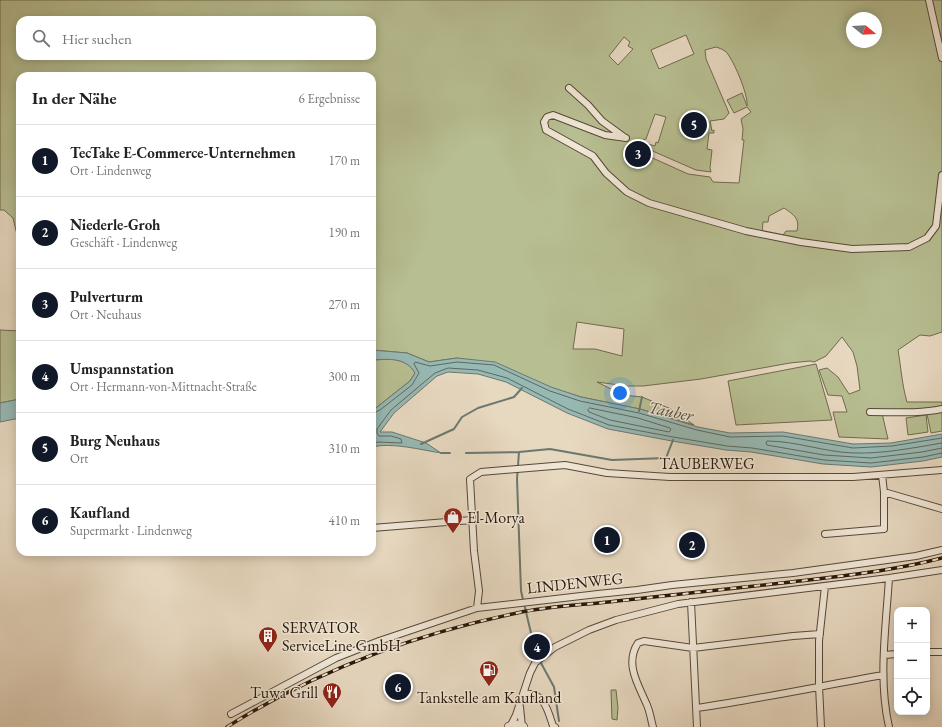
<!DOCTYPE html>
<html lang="de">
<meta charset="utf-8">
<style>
:root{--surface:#fff;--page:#f2f2f2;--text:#222;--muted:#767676;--line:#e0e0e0;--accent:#111827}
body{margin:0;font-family:"EB Garamond",serif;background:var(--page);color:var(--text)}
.controls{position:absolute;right:12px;bottom:12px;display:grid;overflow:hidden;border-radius:8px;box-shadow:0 2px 10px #0003}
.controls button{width:36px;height:36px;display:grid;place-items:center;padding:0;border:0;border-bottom:1px solid var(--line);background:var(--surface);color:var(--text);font:20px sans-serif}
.compass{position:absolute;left:846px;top:12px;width:36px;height:36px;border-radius:50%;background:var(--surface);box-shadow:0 2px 10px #0003;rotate:108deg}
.you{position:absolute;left:620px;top:393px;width:14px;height:14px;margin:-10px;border:3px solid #fff;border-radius:50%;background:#1a73e8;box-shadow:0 0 0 6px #1a73e833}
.badge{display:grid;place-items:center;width:26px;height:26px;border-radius:50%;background:var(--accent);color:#fff;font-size:13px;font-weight:700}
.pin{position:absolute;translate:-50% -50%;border:2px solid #fff;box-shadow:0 1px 4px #0006}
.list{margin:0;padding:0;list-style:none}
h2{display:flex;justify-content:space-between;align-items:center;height:52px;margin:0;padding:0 16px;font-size:17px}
h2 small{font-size:13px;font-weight:400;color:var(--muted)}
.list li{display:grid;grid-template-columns:26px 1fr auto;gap:12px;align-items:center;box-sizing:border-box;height:72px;padding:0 16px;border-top:1px solid var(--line)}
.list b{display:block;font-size:15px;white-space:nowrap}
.list p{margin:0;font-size:13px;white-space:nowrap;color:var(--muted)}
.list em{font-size:13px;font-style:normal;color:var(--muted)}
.icon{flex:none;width:22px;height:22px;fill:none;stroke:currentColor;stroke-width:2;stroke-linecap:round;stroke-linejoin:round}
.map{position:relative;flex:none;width:942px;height:727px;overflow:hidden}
.search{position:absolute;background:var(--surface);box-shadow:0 2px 10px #0003;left:16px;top:16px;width:360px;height:44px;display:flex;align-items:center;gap:10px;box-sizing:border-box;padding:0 14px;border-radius:12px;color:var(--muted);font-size:15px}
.panel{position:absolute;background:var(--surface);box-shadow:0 2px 10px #0003;left:16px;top:72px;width:360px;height:484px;border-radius:12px}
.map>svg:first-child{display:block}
.green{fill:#b7be91;stroke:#706a4d;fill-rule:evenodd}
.water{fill:#97b9b4;stroke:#6b7870}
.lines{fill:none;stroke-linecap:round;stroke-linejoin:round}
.shore{stroke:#60685e;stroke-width:1}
.stream{stroke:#6b7870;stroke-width:2}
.street-casing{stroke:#584737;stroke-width:8}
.secondary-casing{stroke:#291709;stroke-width:10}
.street{stroke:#efe6d6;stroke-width:6}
.secondary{stroke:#efe6d6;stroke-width:9}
.rail-casing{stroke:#291709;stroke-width:3.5}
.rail{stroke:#efe6d6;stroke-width:2;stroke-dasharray:6;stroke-linecap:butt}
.labels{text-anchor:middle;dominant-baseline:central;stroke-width:3;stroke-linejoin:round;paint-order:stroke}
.street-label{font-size:16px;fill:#291709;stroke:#efe6d6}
.poi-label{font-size:16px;fill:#291709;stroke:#efe6d6;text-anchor:start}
.water-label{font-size:17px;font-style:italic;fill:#505045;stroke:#efe6d6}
</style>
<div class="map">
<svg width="942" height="727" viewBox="0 0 942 727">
<rect width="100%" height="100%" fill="#e7d8c0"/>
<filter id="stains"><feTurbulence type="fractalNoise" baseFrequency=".005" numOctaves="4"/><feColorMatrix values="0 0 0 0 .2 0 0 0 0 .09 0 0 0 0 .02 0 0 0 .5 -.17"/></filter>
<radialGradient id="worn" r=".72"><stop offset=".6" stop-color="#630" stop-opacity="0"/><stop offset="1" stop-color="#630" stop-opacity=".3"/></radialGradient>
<path class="green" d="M0 0H942V332L930 336 920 335 898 350C901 367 902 385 907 402H942V409L882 413 888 439 839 437 833 412H847L842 396 828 395 819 370 827 368 838 377 849 394 860 390 857 366 853 352 842 337 826 356 814 362 810 361 790 363 701 379 643 386H626L597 382 623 395 642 397 671 409 694 425 640 409 581 397 457 358 429 362 407 353 372 350V76H20V247L13 218 4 210H0ZM852 18H876V42H852ZM20 20H372V56H20ZM686 35 694 54 659 69 651 50ZM624 37 630 42 628 46 633 49 618 65 609 56ZM716 47C719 48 722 49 725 51 732 56 749 96 747 106L742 93 727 100 734 113 747 107 751 112 741 119 743 129 742 140H744L739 183 713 182 710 177 688 174 646 155 648 149 696 170 711 172 710 168 712 150 707 149 709 133H714V130L712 131 710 121 724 119 729 113 706 59 705 50ZM655 114 666 117 658 143 656 142 655 146 644 143 643 140 646 139ZM784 208C794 215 800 218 797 231H786L781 238 762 234 763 222H768L769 216ZM577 322 624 329 622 356 595 349H573Z
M0 330 20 331V399L0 403Z
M392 359C402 361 410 363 415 373L410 381 372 411V360Z
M816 364 832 420 736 425 728 381Z
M942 411V431L931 433 927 414Z
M926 415 928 432 908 435 906 418Z
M611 690H616L618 708 617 720 612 719Z"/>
<path class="water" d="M372 350 407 353 429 362 457 358 495 362 551 387 581 397 640 409 698 427 730 433 783 432 853 444 891 443 942 434V457L923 461 871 467 823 464 751 452 726 450 672 441 608 429 567 413 506 382 478 374 448 372 437 376 394 413 380 432H392L426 443 441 453C422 450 391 442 372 447V411L410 381 415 373C406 357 388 359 372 360Z
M20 399V418L0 422V403Z"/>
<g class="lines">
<path class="shore" d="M590 408 638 418 670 428 671 430 669 432 610 420 589 412 588 410Z
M372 414 380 410 412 385 419 373 414 364 415 362 430 366 457 362 494 365 550 391 580 401 639 413 697 430 730 437 783 436 853 448 892 446 942 438
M372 443 378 442 402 443 401 439 391 436H379L377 433V429L391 410 435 373 448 368 478 370 507 378 568 409 609 425 673 437 727 446 752 448 824 460 871 463 923 457 942 453
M942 443C912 448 883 454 853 453 824 452 796 441 767 441L766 443 767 445 824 455 871 458 922 452 942 448"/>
<path class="stream" d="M639 411 642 397
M421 444 454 429 462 417 478 408 514 397 522 388
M519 452 517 479 521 591 536 654
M441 453H450
M466 453 519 452 550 449 612 460 666 458 673 440
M541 663 554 687 559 721"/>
<defs>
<path id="street" d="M929 0 942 58
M569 88 588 105 602 121 624 137
M626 138 605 135 553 115 547 117 544 122 546 130 593 156 606 173 627 192 649 203 746 231 801 242 852 249 909 247 927 238 936 226 942 175
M870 412C894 412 918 414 942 409
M884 492 942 509
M372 528 472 520
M825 534 884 529V492L882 475
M691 602 697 727
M477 608 479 591 474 551 470 479 481 472 565 465 607 473 670 477H853L942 470
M927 652H942
M884 655 897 654
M524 694C544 691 548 711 553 726L555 727
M520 707 522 727
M697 708C759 699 821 686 883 675
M231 714 336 658 379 641 477 608 598 594 637 590 672 585 793 573 916 556 942 550
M510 727 516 715 530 673 535 663 555 647 589 630 616 620 678 604 889 578 942 570
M653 727C651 720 650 712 647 705 639 686 624 664 638 643L644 641 693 648 793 636 820 634
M821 727 819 686V641L825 586
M889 727C878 679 886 627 889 578"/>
<path id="secondary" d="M509 727 518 725 523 727"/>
</defs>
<use href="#street" class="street-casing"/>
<use href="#secondary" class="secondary-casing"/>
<use href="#street" class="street"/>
<use href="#secondary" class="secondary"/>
<defs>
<path id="rail" d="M227 727C316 671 415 634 517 613 549 606 584 605 617 601 675 595 733 588 791 582 841 576 893 571 942 558"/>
</defs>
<use href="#rail" class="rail-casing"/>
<use href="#rail" class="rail"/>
</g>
<defs>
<symbol id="shop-pin" viewBox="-11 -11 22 30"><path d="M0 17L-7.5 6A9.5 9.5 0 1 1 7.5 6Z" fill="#8f2418" stroke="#efe6d6"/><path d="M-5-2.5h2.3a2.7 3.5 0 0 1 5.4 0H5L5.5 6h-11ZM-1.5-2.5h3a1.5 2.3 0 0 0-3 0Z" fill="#fff"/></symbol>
<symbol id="building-pin" viewBox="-11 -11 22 30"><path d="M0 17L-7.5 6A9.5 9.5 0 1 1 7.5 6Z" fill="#8f2418" stroke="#efe6d6"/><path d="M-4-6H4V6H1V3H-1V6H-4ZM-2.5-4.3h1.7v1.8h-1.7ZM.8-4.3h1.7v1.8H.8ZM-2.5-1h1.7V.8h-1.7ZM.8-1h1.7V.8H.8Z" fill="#fff"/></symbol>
<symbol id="fuel-pin" viewBox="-11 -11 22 30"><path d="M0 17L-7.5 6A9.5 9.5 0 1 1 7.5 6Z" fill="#8f2418" stroke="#efe6d6"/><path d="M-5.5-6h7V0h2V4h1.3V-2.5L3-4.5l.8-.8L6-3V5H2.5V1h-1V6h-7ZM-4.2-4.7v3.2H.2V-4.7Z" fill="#fff"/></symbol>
<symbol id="restaurant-pin" viewBox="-11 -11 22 30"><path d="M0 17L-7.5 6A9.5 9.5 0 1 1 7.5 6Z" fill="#8f2418" stroke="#efe6d6"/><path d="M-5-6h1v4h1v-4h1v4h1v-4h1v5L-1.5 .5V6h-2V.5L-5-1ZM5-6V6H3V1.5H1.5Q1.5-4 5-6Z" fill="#fff"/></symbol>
</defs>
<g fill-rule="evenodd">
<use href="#shop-pin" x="442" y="506" width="22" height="30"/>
<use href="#building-pin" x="257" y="625" width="22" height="30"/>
<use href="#fuel-pin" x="478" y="659" width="22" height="30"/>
<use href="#restaurant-pin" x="321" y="681" width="22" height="30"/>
</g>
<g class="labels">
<g class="street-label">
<text x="707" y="463">TAUBERWEG</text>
<text transform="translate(575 583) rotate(-6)">LINDENWEG</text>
</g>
<g class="poi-label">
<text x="467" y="517">El-Morya</text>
<text x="282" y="627">SERVATOR<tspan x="282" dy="18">ServiceLine GmbH</tspan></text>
<text x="318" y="692" text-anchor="end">Tuwa Grill</text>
<text x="489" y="697" text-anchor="middle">Tankstelle am Kaufland</text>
</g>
<g class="water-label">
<text transform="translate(671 411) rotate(11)">Tauber</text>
</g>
</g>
<rect width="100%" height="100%" filter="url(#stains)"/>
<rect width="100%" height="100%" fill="url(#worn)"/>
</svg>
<div class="controls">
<button>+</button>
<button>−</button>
<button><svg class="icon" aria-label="locate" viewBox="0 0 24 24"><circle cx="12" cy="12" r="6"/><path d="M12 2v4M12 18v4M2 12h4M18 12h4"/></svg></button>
</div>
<svg class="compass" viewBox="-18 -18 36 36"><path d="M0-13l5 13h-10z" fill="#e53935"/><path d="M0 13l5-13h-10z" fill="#767676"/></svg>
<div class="you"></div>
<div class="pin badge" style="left:607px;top:540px">1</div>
<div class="pin badge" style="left:692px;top:545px">2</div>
<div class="pin badge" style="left:638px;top:154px">3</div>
<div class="pin badge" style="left:537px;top:647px">4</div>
<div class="pin badge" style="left:694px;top:125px">5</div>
<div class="pin badge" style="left:398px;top:687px">6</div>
<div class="search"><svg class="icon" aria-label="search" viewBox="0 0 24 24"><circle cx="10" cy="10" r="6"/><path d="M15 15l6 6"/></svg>Hier suchen</div>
<section class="panel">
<h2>In der Nähe<small>6 Ergebnisse</small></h2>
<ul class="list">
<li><span class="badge">1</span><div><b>TecTake E-Commerce-Unternehmen</b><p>Ort · Lindenweg</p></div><em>170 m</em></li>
<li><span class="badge">2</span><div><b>Niederle-Groh</b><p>Geschäft · Lindenweg</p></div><em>190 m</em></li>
<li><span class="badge">3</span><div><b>Pulverturm</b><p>Ort · Neuhaus</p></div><em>270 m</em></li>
<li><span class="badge">4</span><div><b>Umspannstation</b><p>Ort · Hermann-von-Mittnacht-Straße</p></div><em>300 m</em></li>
<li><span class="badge">5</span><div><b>Burg Neuhaus</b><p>Ort</p></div><em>310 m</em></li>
<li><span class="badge">6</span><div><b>Kaufland</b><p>Supermarkt · Lindenweg</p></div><em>410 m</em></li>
</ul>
</section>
</div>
